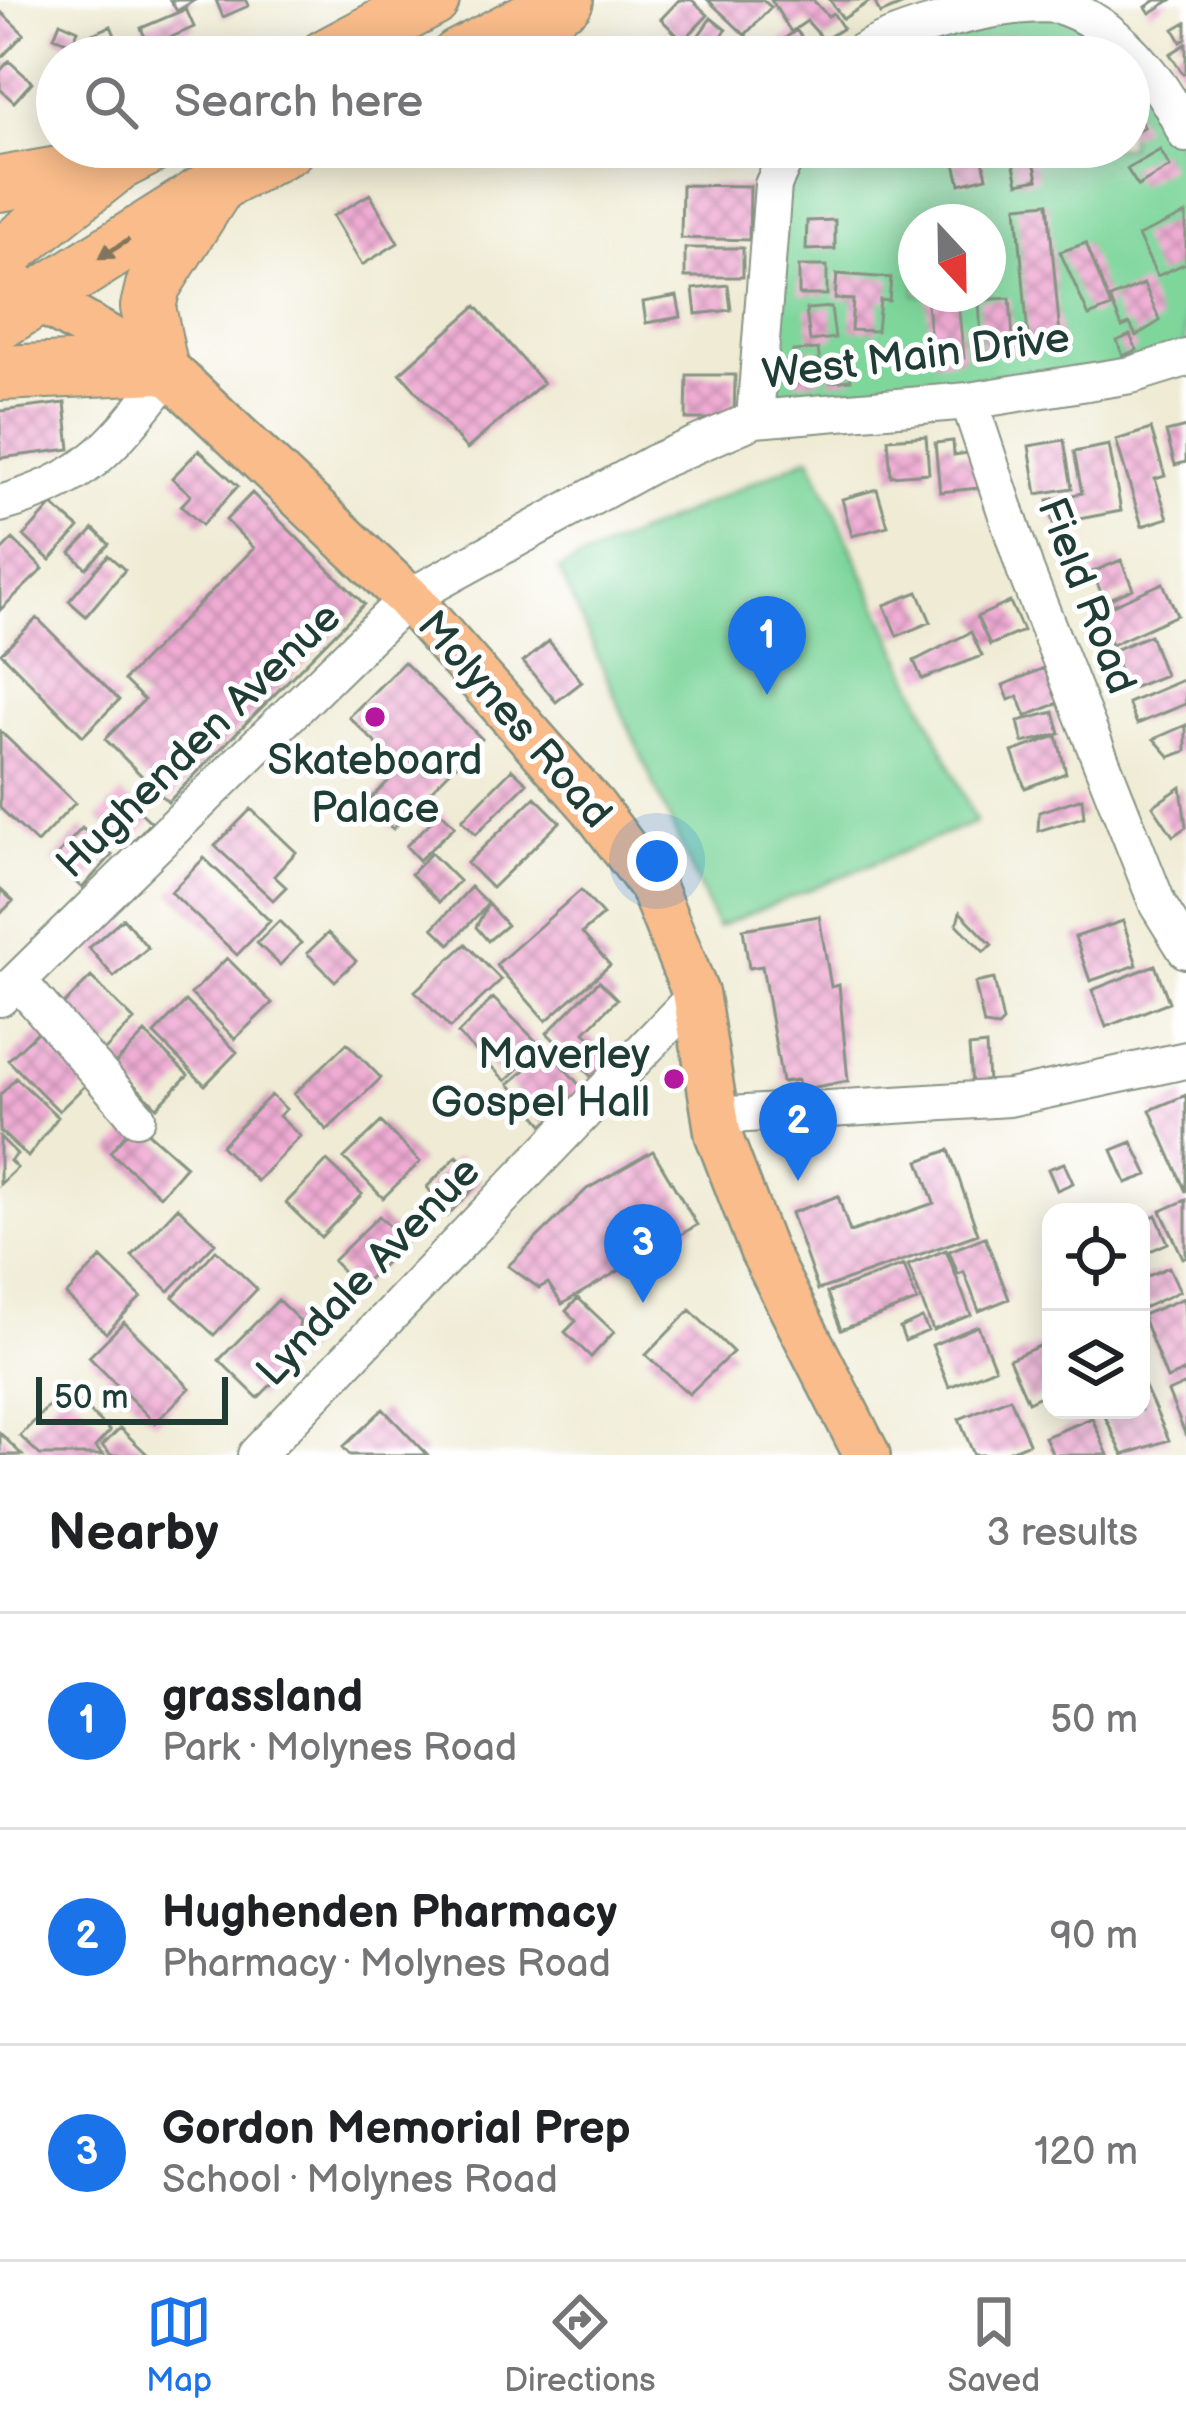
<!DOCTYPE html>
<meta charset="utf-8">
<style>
:root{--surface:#fff;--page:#f6f6f6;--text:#202124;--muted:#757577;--line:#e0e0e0;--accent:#1a73e8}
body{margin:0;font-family:"Balsamiq Sans",sans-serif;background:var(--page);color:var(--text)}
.controls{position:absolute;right:36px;bottom:36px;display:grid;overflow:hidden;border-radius:24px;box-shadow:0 6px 30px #0003}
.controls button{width:108px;height:108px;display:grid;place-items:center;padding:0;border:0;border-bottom:3px solid var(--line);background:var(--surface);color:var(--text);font:60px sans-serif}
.compass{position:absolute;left:898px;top:204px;width:108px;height:108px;border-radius:50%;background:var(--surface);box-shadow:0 6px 30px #0003;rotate:158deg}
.scale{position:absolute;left:36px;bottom:30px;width:192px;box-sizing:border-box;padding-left:12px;border:6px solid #1f3d34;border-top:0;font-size:33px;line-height:42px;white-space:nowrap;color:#1f3d34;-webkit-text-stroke:9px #fff;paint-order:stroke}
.you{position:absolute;left:657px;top:861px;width:42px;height:42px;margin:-30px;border:9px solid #fff;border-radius:50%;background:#1a73e8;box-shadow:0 0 0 18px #1a73e833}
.badge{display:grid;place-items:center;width:78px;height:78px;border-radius:50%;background:var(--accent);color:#fff;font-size:39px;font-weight:700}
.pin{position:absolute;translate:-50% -99px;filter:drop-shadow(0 3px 6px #0008)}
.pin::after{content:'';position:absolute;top:63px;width:42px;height:36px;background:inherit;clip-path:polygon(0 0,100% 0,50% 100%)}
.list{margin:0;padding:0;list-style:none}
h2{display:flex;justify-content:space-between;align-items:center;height:156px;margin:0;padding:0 48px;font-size:51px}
h2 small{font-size:39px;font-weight:400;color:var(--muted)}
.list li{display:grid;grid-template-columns:78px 1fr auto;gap:36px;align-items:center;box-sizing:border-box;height:216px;padding:0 48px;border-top:3px solid var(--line)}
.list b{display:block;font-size:45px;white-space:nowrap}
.list p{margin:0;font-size:39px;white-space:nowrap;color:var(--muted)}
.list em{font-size:39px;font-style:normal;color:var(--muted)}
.icon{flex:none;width:66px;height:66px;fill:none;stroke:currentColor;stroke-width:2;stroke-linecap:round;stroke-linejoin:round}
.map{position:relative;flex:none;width:1186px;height:1455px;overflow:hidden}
.search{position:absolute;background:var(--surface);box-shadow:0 6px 30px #0003;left:36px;right:36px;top:36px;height:132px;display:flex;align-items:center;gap:30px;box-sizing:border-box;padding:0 42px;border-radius:66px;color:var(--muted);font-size:45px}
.sheet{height:804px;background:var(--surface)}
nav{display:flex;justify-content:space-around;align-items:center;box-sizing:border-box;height:168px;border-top:3px solid var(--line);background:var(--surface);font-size:33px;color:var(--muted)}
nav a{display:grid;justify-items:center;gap:6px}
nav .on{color:var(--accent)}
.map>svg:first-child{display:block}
.green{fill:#7ed69b;stroke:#4e8a68;stroke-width:3;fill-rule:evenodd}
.building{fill:url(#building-cross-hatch)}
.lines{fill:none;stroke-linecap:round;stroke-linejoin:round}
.minor-casing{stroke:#879484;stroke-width:40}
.major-casing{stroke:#879484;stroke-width:50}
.highway-casing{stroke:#879484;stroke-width:58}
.minor{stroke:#fff;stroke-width:36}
.major{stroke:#f9bc8a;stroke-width:45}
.highway{stroke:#f9bc8a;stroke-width:54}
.oneway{fill:#81765b}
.poi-dot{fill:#b5179e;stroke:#fff;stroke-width:4.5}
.labels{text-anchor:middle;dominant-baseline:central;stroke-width:10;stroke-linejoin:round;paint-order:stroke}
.street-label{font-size:42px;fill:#1f3d34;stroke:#fff}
.poi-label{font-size:42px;fill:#1f3d34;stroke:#fff}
</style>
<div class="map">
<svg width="1186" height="1455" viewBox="0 0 1186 1455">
<defs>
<pattern id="building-cross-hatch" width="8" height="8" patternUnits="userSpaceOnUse" patternTransform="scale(3)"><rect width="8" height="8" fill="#f0acd4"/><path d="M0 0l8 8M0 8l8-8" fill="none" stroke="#c28dad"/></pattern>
</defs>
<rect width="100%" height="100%" fill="#fff"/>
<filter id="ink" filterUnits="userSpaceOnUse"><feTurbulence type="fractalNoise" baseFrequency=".00833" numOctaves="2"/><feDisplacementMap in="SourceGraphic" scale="24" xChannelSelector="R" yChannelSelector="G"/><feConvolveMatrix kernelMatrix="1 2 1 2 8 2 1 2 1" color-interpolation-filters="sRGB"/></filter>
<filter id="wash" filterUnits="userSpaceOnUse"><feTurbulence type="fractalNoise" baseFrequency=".004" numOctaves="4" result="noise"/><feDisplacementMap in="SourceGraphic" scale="48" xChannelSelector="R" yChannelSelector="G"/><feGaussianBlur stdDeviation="2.7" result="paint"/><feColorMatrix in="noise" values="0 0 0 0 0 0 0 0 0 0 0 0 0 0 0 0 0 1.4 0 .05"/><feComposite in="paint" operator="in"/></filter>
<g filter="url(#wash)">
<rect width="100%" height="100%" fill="#efebd4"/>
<path class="green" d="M1057 5C1098 28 1146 55 1170 98 1186 151 1186 291 1186 356 1050 404 898 407 755 419L773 185 790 147H1129V57H853L965 8ZM916 222H988V294H916Z
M810 457 976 822 717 927 559 569Z"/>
<g id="blocks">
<path class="building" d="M170 0H195L177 11Z
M216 0H246L248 6 223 17Z
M679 0H692L708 15 683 41 661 19Z
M708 0H763L771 7 745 35Z
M771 0H813L828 16 833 13 843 28 824 40 807 21 791 32Z
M830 0H872L843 19Z
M874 0H913L880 14Z
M1156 0H1171L1150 13 1146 7Z
M186 9 194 27 149 47 141 28Z
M0 11 24 34 0 59Z
M711 18 726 30 710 53 694 42Z
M60 22 78 30 72 44 54 37Z
M1186 22V39L1181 42 1174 29Z
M111 26 122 52 82 57 76 41Z
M796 30 809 46 795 57H760Z
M747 37 756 51 741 57 734 45Z
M1186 44V72L1183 74 1170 54Z
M9 61 32 82 14 102 0 89V71Z
M1133 110 1144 127 1129 136V113Z
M694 147H730V156L694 155Z
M951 147H980L987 177 960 184Z
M1010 147H1031L1038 179 1018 183Z
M1160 150 1170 167 1138 186 1127 169Z
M682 185 750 186 749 240 681 238Z
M370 194 398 243 362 265 333 216Z
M1048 203 1061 346 1029 349 1017 206Z
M1186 214V263L1157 276 1138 236Z
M835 220V249L806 250 807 221Z
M1086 243 1111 307 1089 316 1060 252Z
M685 248H743V277H685Z
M799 266H827V295H799Z
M837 274 891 278 889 301 880 300 877 331 851 330 853 300 835 299Z
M1144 284 1160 321 1136 336 1130 324 1122 327 1110 298Z
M728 285 731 310 696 314 693 289Z
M926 294H957L964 358 933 362Z
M677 296 681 317 646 323 643 302Z
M1010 298 1014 353 982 355 979 300Z
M476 306 543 383 467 449 400 373Z
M831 307 835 338 810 341 806 309Z
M1130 335 1137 350 1123 356 1117 341Z
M818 349 822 380 797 383 793 351Z
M849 357 851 380 831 382 829 359Z
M687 375H735L734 419H686Z
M65 403 70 449 0 458V411Z
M1186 427V462L1175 465 1166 432Z
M1151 429 1165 476 1155 479 1168 518 1142 526 1116 440Z
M926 436 929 473 891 476 888 439Z
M1064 440 1072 488 1037 494 1029 446Z
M953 441 954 455 975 452 979 488 940 492 935 443Z
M1109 445 1121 511 1053 524 1048 500 1082 493 1074 452Z
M199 450 238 486 202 525 181 506 191 495 172 478Z
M877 489 888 526 852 536 842 499Z
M252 493 364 604 168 802 105 739 144 700 124 680 254 548 226 520Z
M52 505 79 528 50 560 24 536Z
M94 529 109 544 86 568 71 553Z
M13 539 43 569 0 610V552Z
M108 555 125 570 86 616 69 601Z
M1121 560 1133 589 1105 601 1092 572Z
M1163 583 1177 615 1111 645 1097 612Z
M918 592 931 622 897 636 884 605Z
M1010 602 1023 631 990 645 977 617Z
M37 618 119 700 83 736 1 653Z
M971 632 982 656 922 679 914 661Z
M1150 635 1165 675 1127 690 1111 651Z
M549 641 582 682 556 702 523 662Z
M404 662 482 739 393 829 366 804 401 768 349 717Z
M1044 668 1059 703 1026 716 1018 696 1009 700 1003 685Z
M1185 679 1186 704 1137 724 1128 703Z
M1054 712 1060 734 1023 743 1018 721Z
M1186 725V751L1170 757 1154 739Z
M0 731 75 803 37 843 0 808Z
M1057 736 1066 773 1025 788 1012 752Z
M512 769 527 783 476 834 462 820Z
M1181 787 1186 827 1173 836 1153 806Z
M121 794 151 822 128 846 98 818Z
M535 797 560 822 492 888 467 863Z
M1082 798 1084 817 1038 831 1039 812Z
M251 809 296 852 274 876 286 887 273 900 215 846Z
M441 812 455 826 419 860 406 846Z
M82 828 112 855 82 888 52 861Z
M431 853 459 881 439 902 411 874Z
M204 858 270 921 237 955 171 892Z
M471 887 488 904 507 925 488 941 476 927 488 904 450 944 433 928Z
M0 889 13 901 0 914Z
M581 890 603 915 582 933 610 965 546 1021 496 965Z
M960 912 992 945 984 952 957 924Z
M819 916 831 987 839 985 848 1081 799 1090 798 1080 782 1082 762 966 749 968 743 929Z
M123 918 148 948 114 977 89 948Z
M279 921 301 943 280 965 257 943Z
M1123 921 1137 965 1090 981 1075 937Z
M328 933 356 961 335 981 307 953Z
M466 944 501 980 450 1028 415 991Z
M227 958 272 1003 235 1039 191 994Z
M1155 965 1169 1002 1106 1027 1092 990Z
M91 977 134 1020 101 1054 57 1011Z
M994 979 1003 1022 998 1027 984 1025 975 983Z
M599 981 617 999 585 1032 621 1067 602 1087 547 1033Z
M493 998 541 1046 506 1081 458 1034Z
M186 1001 237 1052 205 1085 154 1034Z
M48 1022 98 1073 59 1111 8 1060Z
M145 1033 188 1075 157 1107 114 1065Z
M347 1043 381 1078 327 1130 294 1094Z
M986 1045 988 1084 972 1085 969 1047Z
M548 1050 584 1090 544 1125 509 1084Z
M16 1078 58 1117 28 1157 0 1131V1095Z
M271 1095 286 1109 279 1116 300 1136 257 1181 221 1146Z
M1186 1095V1192L1150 1110Z
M136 1122 186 1166 160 1196 110 1152Z
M381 1122 420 1162 383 1198 344 1158Z
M0 1137 17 1154 10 1161 17 1168 0 1184Z
M1132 1142 1148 1175 1126 1183 1112 1150Z
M949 1150 978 1234 818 1290 791 1213 838 1196 850 1232 934 1203 919 1161Z
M653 1151 697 1225 562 1304 548 1283 539 1288 508 1266 587 1189Z
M457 1156 481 1181 447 1216 427 1187Z
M327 1161 362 1194 321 1237 286 1203Z
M1064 1163 1073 1183 1057 1190 1048 1169Z
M1186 1200V1257L1183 1258 1161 1211Z
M178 1207 215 1243 169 1291 132 1256Z
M1156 1215 1168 1243 1141 1255V1222Z
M379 1216 406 1242 359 1288 333 1261Z
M985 1237 1009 1299 979 1311 964 1272 958 1274 949 1251Z
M216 1250 257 1289 214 1335 173 1297Z
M946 1250 971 1315 933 1330 908 1265Z
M101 1258 141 1297 106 1333 66 1295Z
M904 1265 917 1301 841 1330 827 1293Z
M1169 1267 1180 1291 1141 1309V1279Z
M578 1298 614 1332 591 1357 565 1332 576 1321 566 1311Z
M1184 1298 1186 1371 1167 1379 1142 1315Z
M278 1300 300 1321 298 1332 311 1344 258 1398 219 1360Z
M690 1310 733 1352 689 1394 646 1355Z
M922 1318 928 1331 905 1341 900 1328Z
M124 1322 190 1388 155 1423 89 1357Z
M978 1326 995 1368 949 1387 932 1345Z
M1051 1341V1391L1028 1402 1009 1359Z
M1141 1378 1169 1440 1123 1455 1102 1410H1141Z
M1186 1384V1436L1168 1392Z
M65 1389 110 1431 95 1447 103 1455H40L20 1436Z
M1010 1398 1029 1443 1001 1455H974L959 1419Z
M383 1409 427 1455H350L343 1447Z
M1092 1418 1108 1455H1053L1045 1437Z
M120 1428 148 1455H111L102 1446Z
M0 1433 22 1455H0Z"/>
</g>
</g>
<g filter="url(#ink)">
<use href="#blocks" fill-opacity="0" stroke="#879484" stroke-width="3"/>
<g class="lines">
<defs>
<path id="minor" d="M853 57C899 28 1004 0 1058 5 1115 22 1163 82 1186 134
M969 401 1026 572 1158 905 1186 950
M755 419 773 185 790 147
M0 504C93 478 113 444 170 373
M18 981 137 1117
M0 998 408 598 654 463 755 419 969 401 1131 375 1186 358
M714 1116 1009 1098 1186 1060
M256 1455 696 995"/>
<path id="major" d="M0 277 170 373 408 598 593 807 652 886 696 995 718 1134 763 1251 867 1455"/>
<path id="highway" d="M325 57 432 0
M458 57 566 0
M0 184 110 165
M0 257 117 164 150 147
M0 322 218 184 288 147
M0 373 160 366 148 307 153 286 218 184"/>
</defs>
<use href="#minor" class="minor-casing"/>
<use href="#major" class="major-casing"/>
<use href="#highway" class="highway-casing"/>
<use href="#minor" class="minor"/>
<use href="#major" class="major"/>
<use href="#highway" class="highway"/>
</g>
<defs><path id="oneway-solid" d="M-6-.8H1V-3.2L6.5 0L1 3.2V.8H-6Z" transform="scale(3)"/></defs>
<use class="oneway" href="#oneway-solid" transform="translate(114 249) rotate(148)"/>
</g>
<g class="poi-dot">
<circle cx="375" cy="717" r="12"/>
<circle cx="674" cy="1079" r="12"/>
</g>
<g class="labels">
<g class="street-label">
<text transform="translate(916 357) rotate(-7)">West Main Drive</text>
<text transform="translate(1086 596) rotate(69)">Field Road</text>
<text transform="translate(514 720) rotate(49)">Molynes Road</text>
<text transform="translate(199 741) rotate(-44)">Hughenden Avenue</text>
<text transform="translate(369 1272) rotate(-46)">Lyndale Avenue</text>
</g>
<g class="poi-label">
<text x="375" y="761">Skateboard<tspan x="375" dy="48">Palace</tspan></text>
<text x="650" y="1055" text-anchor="end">Maverley<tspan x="650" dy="48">Gospel Hall</tspan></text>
</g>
</g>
</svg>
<div class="controls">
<button><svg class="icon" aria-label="locate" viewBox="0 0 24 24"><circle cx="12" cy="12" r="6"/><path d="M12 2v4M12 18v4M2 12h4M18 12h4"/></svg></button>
<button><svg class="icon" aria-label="layers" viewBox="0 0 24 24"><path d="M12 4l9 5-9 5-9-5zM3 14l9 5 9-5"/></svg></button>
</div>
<svg class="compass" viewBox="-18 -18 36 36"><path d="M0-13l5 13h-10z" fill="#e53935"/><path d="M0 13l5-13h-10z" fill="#757577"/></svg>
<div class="scale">50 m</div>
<div class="you"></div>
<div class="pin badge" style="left:767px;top:695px">1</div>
<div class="pin badge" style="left:798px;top:1181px">2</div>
<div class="pin badge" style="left:643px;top:1303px">3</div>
<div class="search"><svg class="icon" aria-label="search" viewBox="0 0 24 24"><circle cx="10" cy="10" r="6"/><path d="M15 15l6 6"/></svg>Search here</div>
</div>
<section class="sheet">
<h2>Nearby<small>3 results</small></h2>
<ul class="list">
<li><span class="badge">1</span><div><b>grassland</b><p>Park · Molynes Road</p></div><em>50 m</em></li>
<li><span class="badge">2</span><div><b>Hughenden Pharmacy</b><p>Pharmacy · Molynes Road</p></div><em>90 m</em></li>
<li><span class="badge">3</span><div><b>Gordon Memorial Prep</b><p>School · Molynes Road</p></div><em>120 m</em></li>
</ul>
</section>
<nav>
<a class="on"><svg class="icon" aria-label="map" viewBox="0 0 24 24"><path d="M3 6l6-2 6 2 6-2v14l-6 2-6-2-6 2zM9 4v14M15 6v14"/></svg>Map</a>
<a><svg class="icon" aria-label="directions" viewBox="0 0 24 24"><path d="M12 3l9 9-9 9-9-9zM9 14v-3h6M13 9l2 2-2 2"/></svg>Directions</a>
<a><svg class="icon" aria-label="saved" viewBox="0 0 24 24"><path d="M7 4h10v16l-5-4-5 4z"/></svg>Saved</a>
</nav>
